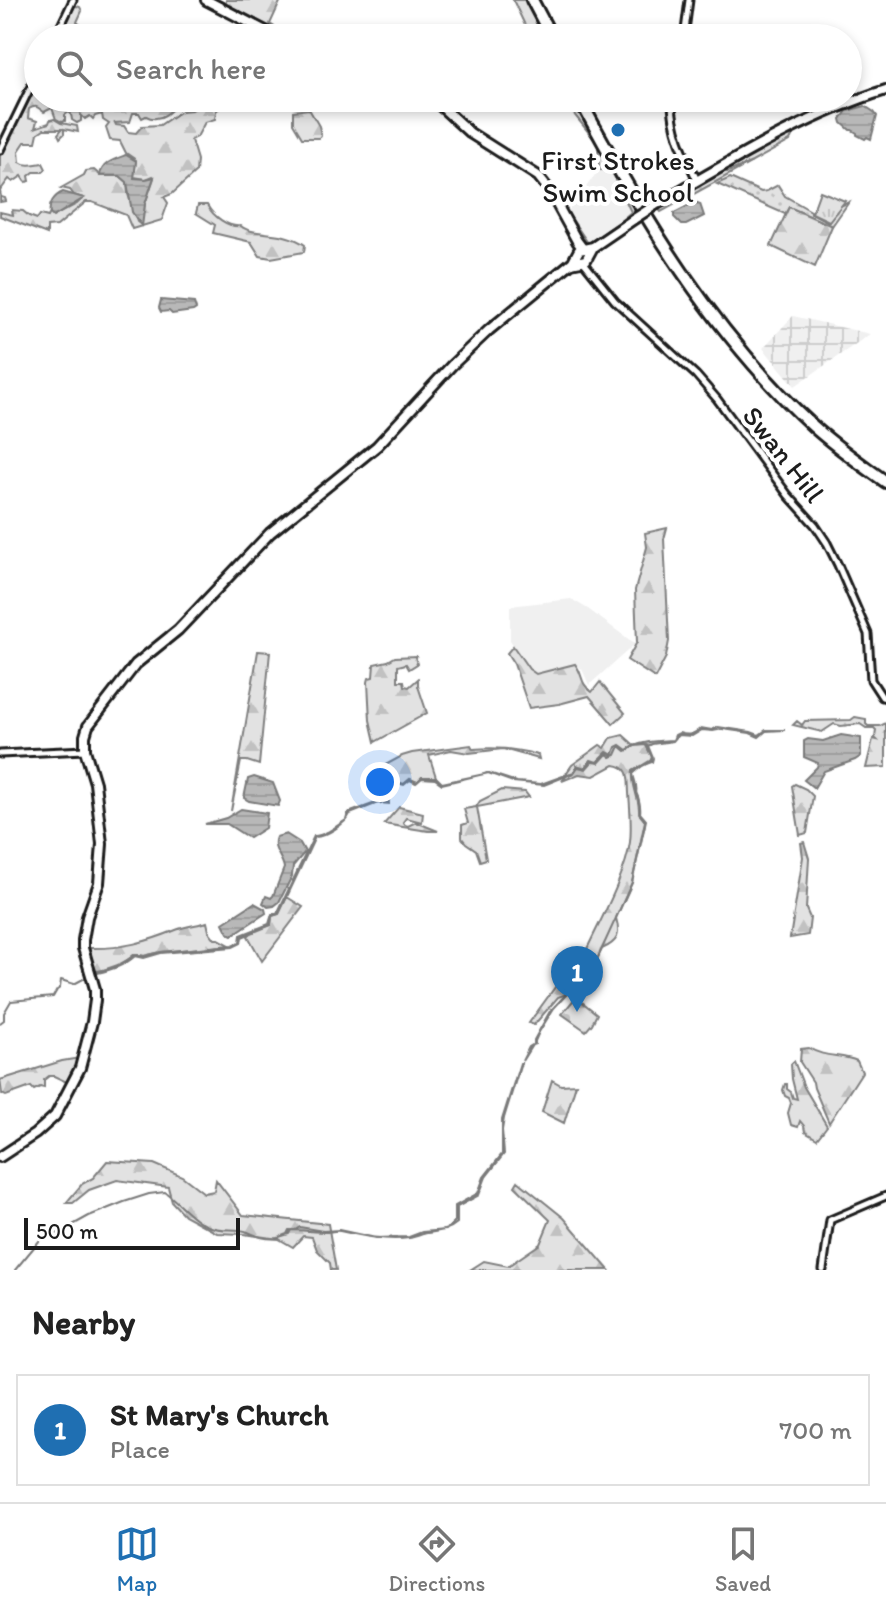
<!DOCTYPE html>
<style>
:root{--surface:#fff;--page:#f2f2f2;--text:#222;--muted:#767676;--line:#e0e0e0;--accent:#1f6fb2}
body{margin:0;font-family:Itim,sans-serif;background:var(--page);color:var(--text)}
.scale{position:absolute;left:24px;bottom:20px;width:216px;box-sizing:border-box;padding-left:8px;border:4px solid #1c1c1c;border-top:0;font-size:22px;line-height:28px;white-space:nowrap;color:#1c1c1c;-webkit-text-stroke:6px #fff;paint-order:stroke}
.you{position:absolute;left:380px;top:782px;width:28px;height:28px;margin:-20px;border:6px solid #fff;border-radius:50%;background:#1a73e8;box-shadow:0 0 0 12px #1a73e833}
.badge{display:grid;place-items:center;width:52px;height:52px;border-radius:50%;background:var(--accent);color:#fff;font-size:26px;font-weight:700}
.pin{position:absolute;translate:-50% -66px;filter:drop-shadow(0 2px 4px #0008)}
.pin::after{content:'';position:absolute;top:42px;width:28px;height:24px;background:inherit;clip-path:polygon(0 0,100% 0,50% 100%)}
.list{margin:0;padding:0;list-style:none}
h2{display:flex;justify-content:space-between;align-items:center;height:104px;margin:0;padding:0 32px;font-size:34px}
h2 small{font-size:26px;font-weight:400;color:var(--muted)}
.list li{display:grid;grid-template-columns:52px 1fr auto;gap:24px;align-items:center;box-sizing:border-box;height:112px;margin:0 16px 16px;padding:0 16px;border:2px solid var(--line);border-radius:0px}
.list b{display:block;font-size:30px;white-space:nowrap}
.list p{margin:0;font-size:26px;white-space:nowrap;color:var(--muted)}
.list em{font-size:26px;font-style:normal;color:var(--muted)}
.icon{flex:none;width:44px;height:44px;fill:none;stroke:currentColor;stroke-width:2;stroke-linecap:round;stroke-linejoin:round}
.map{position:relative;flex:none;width:886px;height:1270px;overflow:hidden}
.search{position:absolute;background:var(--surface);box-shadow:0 4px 12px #0003;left:24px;right:24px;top:24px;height:88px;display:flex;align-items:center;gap:20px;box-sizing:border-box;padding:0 28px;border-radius:44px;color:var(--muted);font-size:30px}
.sheet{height:232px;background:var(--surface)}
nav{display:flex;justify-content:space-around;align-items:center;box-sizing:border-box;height:112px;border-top:2px solid var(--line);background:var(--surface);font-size:22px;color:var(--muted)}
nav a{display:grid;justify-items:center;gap:4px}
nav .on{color:var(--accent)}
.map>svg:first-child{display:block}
.built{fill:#f0f0f0}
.industrial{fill:url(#industrial-grid)}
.grass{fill:url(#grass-dots);stroke:#7f7f7f;stroke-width:2}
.forest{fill:url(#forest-firs);stroke:#7f7f7f;stroke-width:2}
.cemetery{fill:url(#cemetery-stones);stroke:#7f7f7f;stroke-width:2}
.park{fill:url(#park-tufts);stroke:#7f7f7f;stroke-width:2}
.water{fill:url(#water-rules);stroke:#7a7a7a;stroke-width:2}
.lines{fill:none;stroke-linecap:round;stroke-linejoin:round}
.stream{stroke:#7a7a7a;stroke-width:2}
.minor-casing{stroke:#1c1c1c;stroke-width:11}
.major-casing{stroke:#1c1c1c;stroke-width:14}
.highway-casing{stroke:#1c1c1c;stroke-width:16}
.minor{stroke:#fff;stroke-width:5}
.major{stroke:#fff;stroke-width:8}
.highway{stroke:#fff;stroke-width:10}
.major-bridge-casing{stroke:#1c1c1c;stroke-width:14;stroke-linecap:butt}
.major-bridge{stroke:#fff;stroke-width:8}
.poi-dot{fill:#1f6fb2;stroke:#fff;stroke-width:3}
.labels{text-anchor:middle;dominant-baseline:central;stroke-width:8;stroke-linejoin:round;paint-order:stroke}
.poi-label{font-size:28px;fill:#1c1c1c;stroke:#fff}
.street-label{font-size:28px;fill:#1c1c1c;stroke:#fff}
</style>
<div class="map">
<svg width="886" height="1270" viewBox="0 0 886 1270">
<defs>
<pattern id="industrial-grid" width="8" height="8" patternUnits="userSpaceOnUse" patternTransform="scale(2)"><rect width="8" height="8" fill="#f0f0f0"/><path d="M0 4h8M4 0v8" fill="none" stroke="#cdcdcd"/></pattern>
<pattern id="grass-dots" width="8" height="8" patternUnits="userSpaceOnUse" patternTransform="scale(2)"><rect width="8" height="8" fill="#e2e2e2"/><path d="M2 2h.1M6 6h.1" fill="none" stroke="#c1c1c1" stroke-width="1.8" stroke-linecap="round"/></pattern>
<pattern id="forest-firs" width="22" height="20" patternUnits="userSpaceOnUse" patternTransform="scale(2)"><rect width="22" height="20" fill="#e2e2e2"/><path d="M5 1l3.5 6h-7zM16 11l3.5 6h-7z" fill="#c1c1c1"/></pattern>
<pattern id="cemetery-stones" width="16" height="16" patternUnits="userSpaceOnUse" patternTransform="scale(2)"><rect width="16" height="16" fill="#e2e2e2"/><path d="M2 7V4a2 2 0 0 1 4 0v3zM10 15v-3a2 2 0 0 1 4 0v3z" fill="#c1c1c1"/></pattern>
<pattern id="park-tufts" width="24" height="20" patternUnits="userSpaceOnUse" patternTransform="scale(2)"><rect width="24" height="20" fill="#e2e2e2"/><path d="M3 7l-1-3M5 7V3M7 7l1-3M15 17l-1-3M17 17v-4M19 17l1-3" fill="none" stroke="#c1c1c1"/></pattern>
<pattern id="water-rules" width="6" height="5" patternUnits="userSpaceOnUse" patternTransform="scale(2)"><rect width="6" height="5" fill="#b8b8b8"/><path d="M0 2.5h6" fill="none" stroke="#9e9e9e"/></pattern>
</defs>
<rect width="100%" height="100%" fill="#fff"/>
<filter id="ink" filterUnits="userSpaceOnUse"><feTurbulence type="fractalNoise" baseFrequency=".0125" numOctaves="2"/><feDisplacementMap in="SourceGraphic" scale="16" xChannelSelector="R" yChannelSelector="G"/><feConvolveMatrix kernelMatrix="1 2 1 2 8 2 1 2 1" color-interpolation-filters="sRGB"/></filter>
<g filter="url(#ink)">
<path class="built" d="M608 165 631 213 587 243 569 215 568 211 598 171Z
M571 599 588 609 635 644 589 685 582 669 575 664 545 673H534L523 660 510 640V606Z"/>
<path class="industrial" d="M793 316 870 334 795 386 763 348Z"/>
<path class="grass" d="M752 162 661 212 657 207 721 168 727 172Z
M730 178 761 192 767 191 778 185 785 196 811 211V213L828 222 840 206 849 202 832 226 789 207 785 214 717 184Z"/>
<path class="forest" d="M226 0H281L270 24 292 38H284L230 10 226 7Z
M513 0H525L544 38H531Z
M73 5 80 7 82 11 77 22 83 27 76 38H55Z
M38 72V98H131L140 100 150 98H182C172 110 161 124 146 116L142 118 139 113H133L130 122 115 123 116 125 124 126 128 132 136 133 142 126 160 125 181 111 192 110 199 106 212 105 211 98H222L224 100V104L216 111 215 119 205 122 197 137 191 140 197 160 196 172 172 194 164 197 168 203 162 220 132 229 126 215 92 202H86L57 226 47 227V234L0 216V212L13 215 12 210 23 211 29 216 37 219 40 215 48 217 50 213 54 216 77 204 83 198 74 195 70 190 61 188 84 175 86 171 94 170 101 176H120L127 182 128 194 137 222 141 225 145 204 154 178 153 176 146 179 134 177 136 160 126 153 120 141 110 140 106 128 109 124 103 120 102 114 95 116 93 119 90 116 85 119 81 115V121L77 123 72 120 71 114 69 112 65 115V121L62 122 56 119 52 108 44 112C38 108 37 104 29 109L28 118 37 121 35 128 49 123 50 120 54 119 61 123 77 126 78 132 64 129V134L60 138 58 134 62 129H44L38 133 36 142H25L19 151 20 162C27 167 35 164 43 163L46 169 43 172H34L29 176 30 181 26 182 22 176 13 182 9 179 0 191 1 197 5 198 6 201 0 202V150Z
M561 98H576L640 211 588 245 583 243 567 217 569 215 588 243 618 223 631 212 609 165 601 170 599 169 598 144Z
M309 109 319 126 321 135 319 138H302L293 123V111Z
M788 132 792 136 790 141 752 162 728 172 724 171 721 168Z
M198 205H207C213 216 228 228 241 226 253 237 284 229 305 245L304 252 271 258 260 256 251 242 213 233 215 225 196 213Z
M789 207 832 226 815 267 771 246Z
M667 528 664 539 669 641 666 657 655 678 627 660 637 642 635 590 647 547 645 533Z
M513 646 529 669 536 674 575 664C584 675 579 683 592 692L600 682 625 713 613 724 589 696 559 704 529 708 514 664 507 653Z
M258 651 270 652 259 765 247 761H241L231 811Z
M417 656 415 657 417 664 409 669 406 664 398 666V681H404L405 686 409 687 418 679V686L427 713 375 742 370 720 368 682 369 678 373 677 374 664 388 661 395 657Z
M855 717 866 719V724L868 726H880L886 723V767L866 768 873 739 877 740 875 738 876 730 874 728H866L860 724 841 726 834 724 822 732 793 725 797 721 802 725 805 721 851 720Z
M623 735 634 745 626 751C632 747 638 743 646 745L652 757 650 762 633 771C631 785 640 799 639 813L645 821V824L632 882 616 918C621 935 618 942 602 949L595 964 564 995 558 997 534 1025 529 1023 582 950 586 951C600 921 626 874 630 842 632 826 630 809 629 793 628 779 631 767 614 765L594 776 579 774 562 781 568 774 565 775 572 765 600 745 605 748 611 738Z
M471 745 473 749C496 747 515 748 538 755L539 759 503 749 469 753 451 750 429 755 436 777H422L417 782 410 779 404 784 398 782 388 785 380 768 402 756 412 753Z
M795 784 806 789 813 796 807 833 800 835 792 786Z
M502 790 525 792 529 797 477 807 486 859 480 861 476 850 466 843 462 838V825L468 823 464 809 476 807 480 801Z
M399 807 423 813 422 822 406 818 403 822 405 825 408 826 416 822 438 831H428L384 824Z
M804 842 809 858 806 909 810 918 808 935 790 938 803 857 801 843Z
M287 897 303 907 262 961 248 936 253 931 271 925 272 916 279 914Z
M207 922 209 931 215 939H219L230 945 161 952 144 956 135 954C123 965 110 968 95 972L89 948C121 949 147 942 176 930 186 926 197 925 207 922Z
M809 1048C824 1058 842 1054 857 1061L862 1072 829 1123 814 1088 813 1082 800 1062 801 1049Z
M80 1058 71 1084 54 1076H49L44 1080V1088L40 1087 34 1090 31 1087 6 1096 2 1094 0 1080 62 1061Z
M794 1061 804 1087 827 1126 817 1139 805 1132 804 1126 800 1121 798 1127 791 1125 788 1113 791 1103 789 1098 785 1096 783 1090 785 1084H787V1089L791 1092 793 1098 797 1099 792 1079 791 1064Z
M552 1080 561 1085 576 1084 564 1123 542 1112Z
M107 1161 154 1164 182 1176 204 1193 214 1191 216 1180 243 1215 328 1224 336 1270H331L330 1263 317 1250 312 1237 303 1236 293 1247 279 1239 243 1234 217 1233 184 1215 172 1202 168 1187 117 1180 89 1190 73 1203H66L82 1184 93 1178Z
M518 1181 564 1218 609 1270H470L484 1261 508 1266 540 1244 550 1220 515 1186Z"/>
<path class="cemetery" d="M576 997 597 1014 592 1024 586 1031 562 1014Z"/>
<path class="park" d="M820 191 845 201 829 221 812 213Z"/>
<path class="water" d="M865 106 874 112 877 116 871 139 867 137 865 139 857 135V133L852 130H850L842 123 841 119 847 111Z
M126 155 136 161 134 178 146 179 154 177 145 204 142 226 132 212 127 182 120 176H100C101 163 115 159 126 155Z
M63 192 84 198 53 217 50 214C48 204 54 196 63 192Z
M695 202 700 204 704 216 686 225H682L674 217V213Z
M161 300 194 303 196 309 193 311 172 314 169 311 161 312 159 308Z
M718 727 751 732 759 735 766 730H785L766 731 759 737 750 733 723 729 713 731 702 730 692 736 678 735 673 741 652 744 648 746 653 758 652 762 643 765 633 774C634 780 638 786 636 793 639 797 641 808 640 813L646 820 632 883 595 964 554 1008 539 1032 535 1041V1044L532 1045 522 1061 529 1047 534 1044V1040L550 1011 595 964 632 883 645 821 640 815C641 800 632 786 633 771L651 760 652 757 646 745 635 746 626 751 620 746 616 755 611 757 607 754 599 763 592 762 586 769 578 767 574 773 544 785 513 782 488 773 442 784 435 779 422 778 416 783 410 780 404 785 397 783 390 785 388 789 389 804 378 803 350 814C346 824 325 837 315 837L279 914 272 916 271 925 242 937 241 943 233 947 161 953 144 958 135 956C123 967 109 970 94 974L96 971C111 970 124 964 135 954L144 956 161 952 233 945 240 942 241 935 269 924 272 914H277L314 836C325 836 336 826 346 820L348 813 378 802 388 803V794L386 788C391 781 397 783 404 784L410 779 417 782 422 777H436L442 783 489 773 517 782 541 784 574 772 577 765 585 768 591 760 597 762 607 752 613 755 616 747 620 745 627 750C640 741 657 741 673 740L675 735 679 733C688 736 693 735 701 728L712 730Z
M841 735 861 738V756L855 760 824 771 814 788 804 780 817 767 818 763 804 757V741L808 739 823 741Z
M254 777 273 783 280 801 278 806 249 801 244 798 248 779Z
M241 809 267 813 265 828 249 838 227 824H205L226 818Z
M286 834 300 843 305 852 293 866 292 876 279 902 274 906 268 907 263 903 266 896 271 898 273 896 284 868C282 856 271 849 276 837Z
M254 903 265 909 266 913 232 935 228 933 223 923Z
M520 1063H521L504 1118 502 1130 504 1154 486 1177 479 1195 457 1207V1223C448 1231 439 1231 427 1233 422 1234 415 1237 409 1238 386 1241 362 1236 340 1231 335 1230 332 1232 327 1232 315 1232 302 1230 291 1230L289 1234 279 1237 287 1234 289 1230H295L300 1227 323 1231 339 1230 376 1238 409 1237 422 1232 446 1230 455 1221V1206L478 1193 484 1177 502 1154V1120Z"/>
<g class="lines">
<path class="stream" d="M0 1023 4 1020V1013L11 1001 53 997 57 990 60 988 61 980 74 984 87 977
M15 1270 40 1240 51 1237 89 1216 124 1202 149 1194 165 1192C180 1203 193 1221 211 1227 224 1232 236 1227 248 1232 259 1237 267 1240 279 1238"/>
<defs>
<path id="minor" d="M55 38 73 0
M684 38 689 0
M672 98C671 128 684 154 697 180
M0 150 38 72
M582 260 615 301 696 375 717 399 788 495 815 525 827 543 838 565 868 634 871 680 882 697 886 698
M0 754 85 750
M823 1270 830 1220 886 1196"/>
<path id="major" d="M206 0 279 38
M432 98 470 133 538 176 549 190 577 241 583 249
M657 204C730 162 805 115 886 90
M572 263 579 250 593 247 634 219
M0 1157 35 1134 55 1116 80 1068 92 1022 95 1000V989L83 948V940L87 917 99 883 102 844 95 783 85 750V736L88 726 136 664 178 630 270 533 377 446 452 365 489 330 571 263 586 260 593 247"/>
<path id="highway" d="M532 0 552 38
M579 98C642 216 713 334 813 426 836 447 861 464 886 482"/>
</defs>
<use href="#minor" class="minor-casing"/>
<use href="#major" class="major-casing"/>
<use href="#highway" class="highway-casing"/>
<use href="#minor" class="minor"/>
<use href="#major" class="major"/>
<use href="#highway" class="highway"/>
<defs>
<path id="major-bridge" d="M634 219 657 204"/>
</defs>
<use href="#major-bridge" class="major-bridge-casing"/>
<use href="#major-bridge" class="major-bridge"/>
</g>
</g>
<circle class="poi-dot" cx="618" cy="130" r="8"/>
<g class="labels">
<g class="poi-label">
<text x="618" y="160">First Strokes<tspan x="618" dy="32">Swim School</tspan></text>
</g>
<g class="street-label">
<text transform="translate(784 454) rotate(52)">Swan Hill</text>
</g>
</g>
</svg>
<div class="scale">500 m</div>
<div class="you"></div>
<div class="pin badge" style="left:577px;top:1012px">1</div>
<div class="search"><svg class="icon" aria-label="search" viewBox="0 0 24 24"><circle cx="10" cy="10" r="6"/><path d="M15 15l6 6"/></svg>Search here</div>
</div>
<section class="sheet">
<h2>Nearby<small></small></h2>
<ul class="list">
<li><span class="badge">1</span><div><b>St Mary's Church</b><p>Place</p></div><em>700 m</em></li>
</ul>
</section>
<nav>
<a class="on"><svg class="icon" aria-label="map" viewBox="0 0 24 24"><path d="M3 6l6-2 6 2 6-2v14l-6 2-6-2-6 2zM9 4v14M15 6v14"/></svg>Map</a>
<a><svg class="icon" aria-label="directions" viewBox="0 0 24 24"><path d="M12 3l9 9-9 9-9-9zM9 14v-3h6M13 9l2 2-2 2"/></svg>Directions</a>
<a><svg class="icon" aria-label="saved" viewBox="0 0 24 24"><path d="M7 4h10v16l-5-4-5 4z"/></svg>Saved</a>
</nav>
